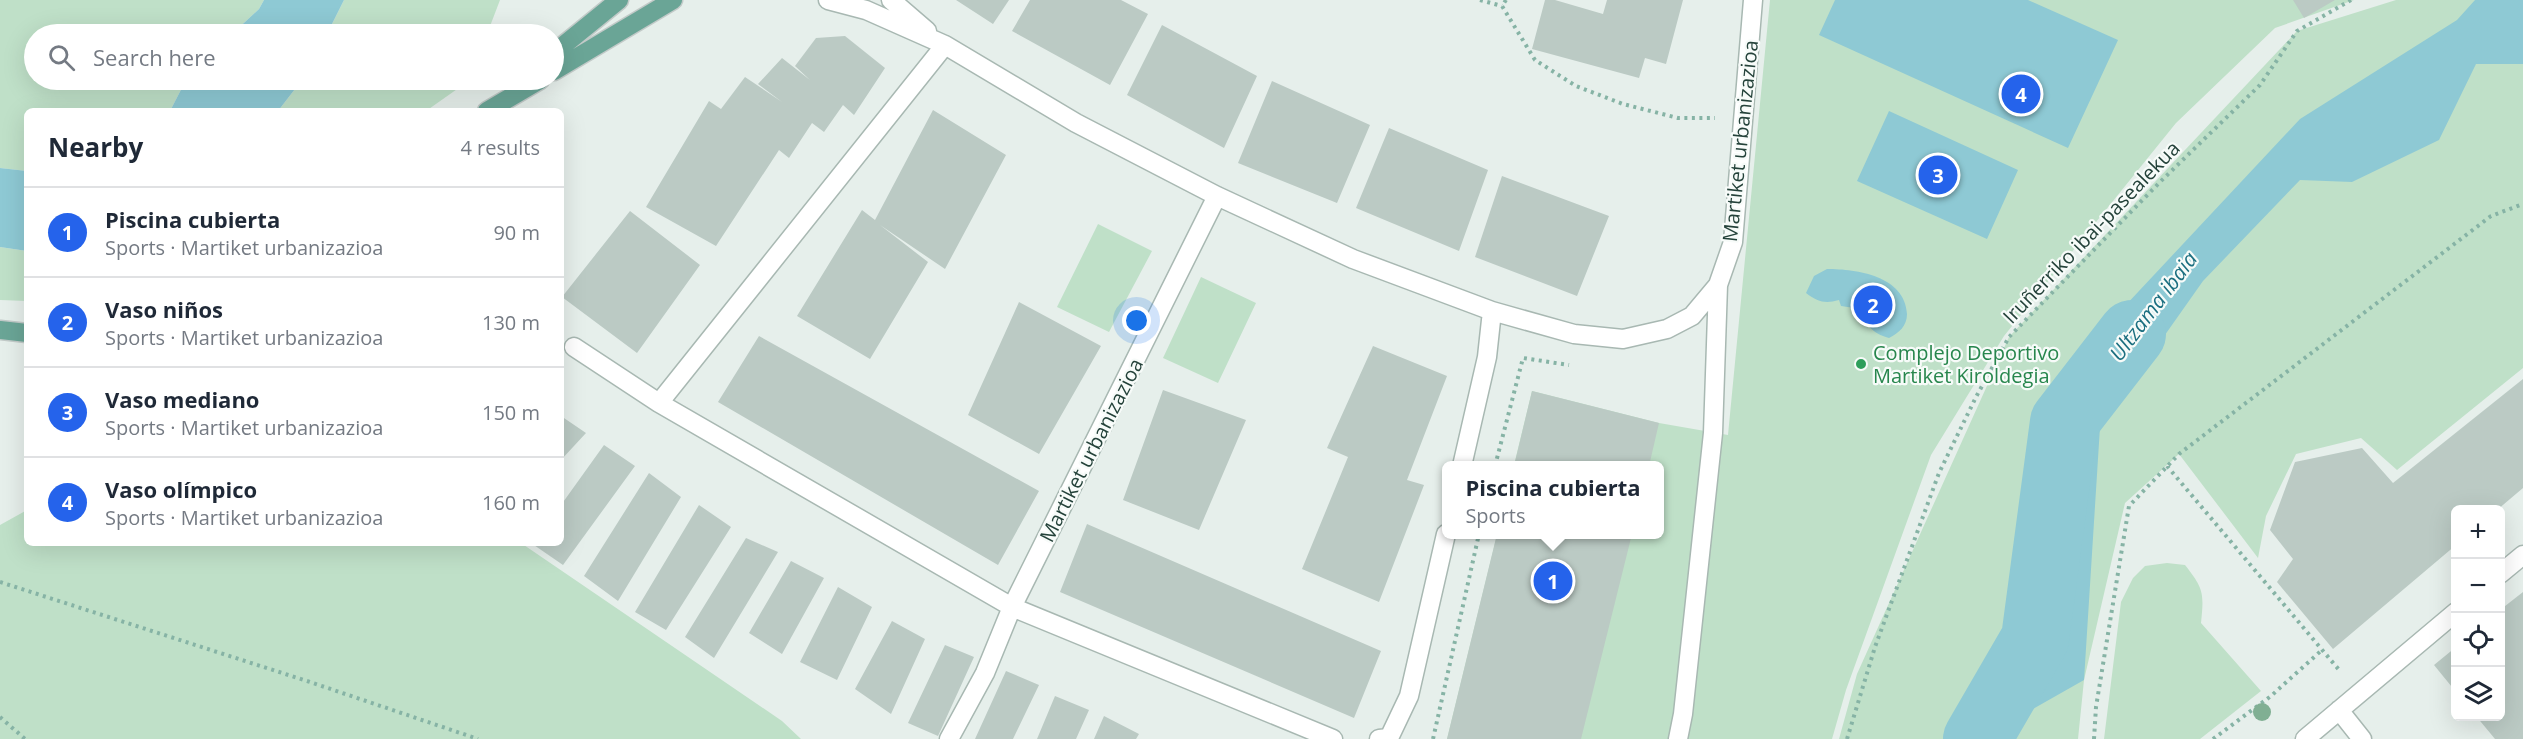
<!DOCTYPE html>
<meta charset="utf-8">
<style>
:root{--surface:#fff;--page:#f6f6f7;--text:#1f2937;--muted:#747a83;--line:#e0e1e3;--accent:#2563eb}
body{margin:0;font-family:"Open Sans",sans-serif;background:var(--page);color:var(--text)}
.controls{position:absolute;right:18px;bottom:18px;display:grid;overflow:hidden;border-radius:9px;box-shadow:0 6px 24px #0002}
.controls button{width:54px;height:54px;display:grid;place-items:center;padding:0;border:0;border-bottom:2px solid var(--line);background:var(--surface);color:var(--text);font:30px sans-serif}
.you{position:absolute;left:1137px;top:321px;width:21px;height:21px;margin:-15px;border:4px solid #fff;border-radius:50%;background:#1a73e8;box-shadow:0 0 0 9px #1a73e833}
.badge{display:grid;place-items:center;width:39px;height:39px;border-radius:50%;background:var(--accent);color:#fff;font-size:20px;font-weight:700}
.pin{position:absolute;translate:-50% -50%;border:3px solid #fff;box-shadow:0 2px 6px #0006}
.popup{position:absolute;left:1442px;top:461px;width:222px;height:78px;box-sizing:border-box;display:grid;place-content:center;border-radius:9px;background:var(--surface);filter:drop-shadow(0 2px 4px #0005);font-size:20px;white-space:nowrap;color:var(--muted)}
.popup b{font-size:22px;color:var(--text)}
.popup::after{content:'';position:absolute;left:50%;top:100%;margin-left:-12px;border:12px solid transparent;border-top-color:var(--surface)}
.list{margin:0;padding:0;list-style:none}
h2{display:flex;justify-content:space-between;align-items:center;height:78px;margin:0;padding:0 24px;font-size:26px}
h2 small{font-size:20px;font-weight:400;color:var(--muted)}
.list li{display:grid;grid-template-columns:39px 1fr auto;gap:18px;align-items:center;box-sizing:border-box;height:90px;padding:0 24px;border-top:2px solid var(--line)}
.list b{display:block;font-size:22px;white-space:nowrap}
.list p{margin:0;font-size:20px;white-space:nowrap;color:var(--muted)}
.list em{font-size:20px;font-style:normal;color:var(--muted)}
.icon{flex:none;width:33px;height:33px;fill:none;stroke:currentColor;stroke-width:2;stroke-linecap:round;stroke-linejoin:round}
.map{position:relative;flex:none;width:2523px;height:739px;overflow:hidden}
.search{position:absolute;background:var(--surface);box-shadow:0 6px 24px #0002;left:24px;top:24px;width:540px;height:66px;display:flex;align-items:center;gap:15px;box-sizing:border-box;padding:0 21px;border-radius:33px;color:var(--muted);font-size:22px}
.panel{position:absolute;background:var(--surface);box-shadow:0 6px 24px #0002;left:24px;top:108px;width:540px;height:438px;border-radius:9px}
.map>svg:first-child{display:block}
.green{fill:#bfe0c8}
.water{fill:#8ec9d4}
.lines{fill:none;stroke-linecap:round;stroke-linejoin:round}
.river{stroke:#8ec9d4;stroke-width:68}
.building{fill:#bbcac4}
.minor-casing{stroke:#a8b8b2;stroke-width:21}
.major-casing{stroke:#c2cac8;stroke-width:21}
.path{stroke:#86b3a5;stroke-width:4;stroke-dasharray:3 4.5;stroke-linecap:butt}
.minor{stroke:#fff;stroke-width:18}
.major{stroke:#6aa596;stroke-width:18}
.tree{fill:#80af93}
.leisure-dot{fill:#2e9e5b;stroke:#f7fbf9;stroke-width:2}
.labels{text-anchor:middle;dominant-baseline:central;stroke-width:4.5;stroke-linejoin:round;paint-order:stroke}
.street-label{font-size:20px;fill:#24423a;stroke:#f7fbf9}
.leisure-label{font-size:20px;fill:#27864d;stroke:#f7fbf9;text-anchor:start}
.water-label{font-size:21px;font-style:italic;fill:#1c6f80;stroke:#f7fbf9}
</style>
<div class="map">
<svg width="2523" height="739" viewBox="0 0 2523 739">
<rect width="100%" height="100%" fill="#e6efeb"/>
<path class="green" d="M0 0H264L259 9 232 34H34V80H186L170 111H27V171L0 168Z
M344 0H500L487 34H327Z
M1770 0H2354L2275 28 2176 123 2004 336 1931 455 1846 690 1832 739H1447L1497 535 1660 534V466L1514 465 1532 391 1659 423 1728 435Z
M2396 0H2523V368L2397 470 2361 438 2296 454 2266 516 2258 558 2179 454 2125 503 2084 680 2078 739H1839L1857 674 2009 337 2297 31Z
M302 80H470L426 111H278Z
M1098 224 1152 251 1109 332 1057 307Z
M0 247 27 251V301L0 300Z
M1201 277 1256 303 1218 383 1163 358Z
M27 510V543H521L782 721 801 739H0V525Z
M2167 563 2185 565C2204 589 2204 593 2201 623L2261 691 2200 739H2104L2121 602 2133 578 2145 566Z"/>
<path class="water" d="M264 0H344L327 34H232L259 9Z
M1835 0H2028L2118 40 2068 148 1819 35Z
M2475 0H2523V64H2476L2439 140 2352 182 2300 180 2203 281 2100 427 2084 680 2026 713 2015 739H1950L1965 707 2044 680 2032 499 2124 307 2300 119 2457 20Z
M186 80H302L278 111H170Z
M1889 111 2018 170 1987 239 1857 181Z
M0 168 27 171V251L0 247Z
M1827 269C1857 269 1905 276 1907 314 1907 326 1899 333 1889 338 1872 333 1866 326 1861 309L1841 306 1839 300C1825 304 1818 302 1806 293L1814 276Z"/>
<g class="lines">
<path class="river" d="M1977 739 2035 639 2064 422 2132 334"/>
</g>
<path class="building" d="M956 0H1009L993 24Z
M1030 0H1121L1148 14 1110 85 1012 31Z
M1545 0H1555L1603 14 1607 0H1683L1666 64 1645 58 1639 78 1532 49Z
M2293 0H2335L2304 18Z
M1162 25 1257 76 1224 148 1127 95Z
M845 36 885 68 854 115 843 105 824 132 812 123 789 158 779 150 716 246 646 207 709 101 721 109 745 77 782 102 758 84 782 58 810 80 795 66 816 38Z
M1272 81 1370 125 1337 203 1238 163Z
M933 110 1006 155 945 269 880 225 928 262 870 359 797 316 862 210 875 220Z
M1389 128 1488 170 1459 251 1356 208Z
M1502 176 1609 216 1577 296 1475 257Z
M630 211 700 265 637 353 562 297Z
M1019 302 1101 346 1039 454 968 415Z
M759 336 1039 491 998 565 718 402Z
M1373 346 1447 376 1407 480 1424 485 1379 602 1302 569 1348 457 1327 448Z
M2523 379V488L2497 510H2456V545L2333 649 2277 582 2293 559 2270 530 2295 462 2362 448 2393 483Z
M1163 390 1246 420 1199 530 1123 500Z
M1532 391 1659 423 1649 466H1514Z
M561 416 586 433 561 460Z
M604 445 635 466 563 565 531 543H561V505Z
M649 473 681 497 618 601 584 576Z
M699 505 731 527 666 630 635 612Z
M1087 524 1381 651 1354 718 1060 592Z
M1497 534H1632L1581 739H1447Z
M746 538 778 552 714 658 685 637Z
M791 561 824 578 782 654 749 633Z
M838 587 872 607 837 680 800 662Z
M2523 592V739H2495L2476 716H2500V610Z
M892 621 925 639 891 714 855 689Z
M945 645 974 657 938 736 908 723Z
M2456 647V692L2434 665Z
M1006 671 1039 685 1013 739H975Z
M1055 696 1089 710 1076 739H1037Z
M1104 716 1139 734 1136 739H1094Z"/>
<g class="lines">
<defs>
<path id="minor" d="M828 0 866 10 945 45 1076 123 1217 196 1353 259 1492 311 1574 334 1623 339 1667 329 1692 316 1718 285 1733 242 1753 0
M891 0 927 31
M574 347 659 403 1012 607 1333 739
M659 403 945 45
M1462 466 1487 357 1492 311
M2500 574 2523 555
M2339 710 2362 739
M949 739 985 673 1012 607 1217 196
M1379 739 1389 738 1409 696 1446 534
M1678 739 1683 714 1713 433 1718 285
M2305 739 2456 612"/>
<path id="major" d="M554 53 619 0
M554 71 673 0
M487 111 540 80
M0 330 27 333"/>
</defs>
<use href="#minor" class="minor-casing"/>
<use href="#major" class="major-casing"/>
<path class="path" d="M1480 0 1502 6
M1506 0 1502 6 1535 60 1576 86 1623 104 1678 118H1715
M1495 466 1523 358 1569 365
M2167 466 2340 671
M0 582 307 681 478 739
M0 717 25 739
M1433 739 1479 534
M1847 739 1875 647 1939 473 1976 397 2009 337 2161 181 2260 85 2297 31 2351 0
M2094 739 2096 707 2129 506 2179 454 2491 216 2523 204
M2213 739 2271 696 2323 649"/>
<use href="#minor" class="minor"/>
<use href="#major" class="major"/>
</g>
<circle class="tree" cx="2262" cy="712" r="9"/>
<circle class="leisure-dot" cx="1861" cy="364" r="6"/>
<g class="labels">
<g class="street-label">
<text transform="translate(1740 141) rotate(-84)">Martiket urbanizazioa</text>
<text transform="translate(2091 232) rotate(-46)">Iruñerriko ibai-pasealekua</text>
<text transform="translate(1091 450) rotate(-63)">Martiket urbanizazioa</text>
</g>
<g class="leisure-label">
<text x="1873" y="352">Complejo Deportivo<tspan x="1873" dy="23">Martiket Kiroldegia</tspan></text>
</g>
<g class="water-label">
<text transform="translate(2153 306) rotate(-53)">Ultzama ibaia</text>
</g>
</g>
</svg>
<div class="controls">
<button>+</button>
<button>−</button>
<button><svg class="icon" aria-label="locate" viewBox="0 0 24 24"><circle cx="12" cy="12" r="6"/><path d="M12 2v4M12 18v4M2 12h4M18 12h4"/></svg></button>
<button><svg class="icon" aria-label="layers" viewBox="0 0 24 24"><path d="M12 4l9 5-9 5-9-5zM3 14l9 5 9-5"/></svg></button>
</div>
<div class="you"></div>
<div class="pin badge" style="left:1553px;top:581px">1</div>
<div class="popup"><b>Piscina cubierta</b>Sports</div>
<div class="pin badge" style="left:1873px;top:305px">2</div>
<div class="pin badge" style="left:1938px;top:175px">3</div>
<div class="pin badge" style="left:2021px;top:94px">4</div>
<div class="search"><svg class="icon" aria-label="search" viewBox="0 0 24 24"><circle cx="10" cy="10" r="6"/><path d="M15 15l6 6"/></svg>Search here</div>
<section class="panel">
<h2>Nearby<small>4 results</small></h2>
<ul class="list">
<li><span class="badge">1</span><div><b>Piscina cubierta</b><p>Sports · Martiket urbanizazioa</p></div><em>90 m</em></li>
<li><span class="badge">2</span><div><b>Vaso niños</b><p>Sports · Martiket urbanizazioa</p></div><em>130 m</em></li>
<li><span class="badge">3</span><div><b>Vaso mediano</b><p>Sports · Martiket urbanizazioa</p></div><em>150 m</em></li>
<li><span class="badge">4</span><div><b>Vaso olímpico</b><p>Sports · Martiket urbanizazioa</p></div><em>160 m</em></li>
</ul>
</section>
</div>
